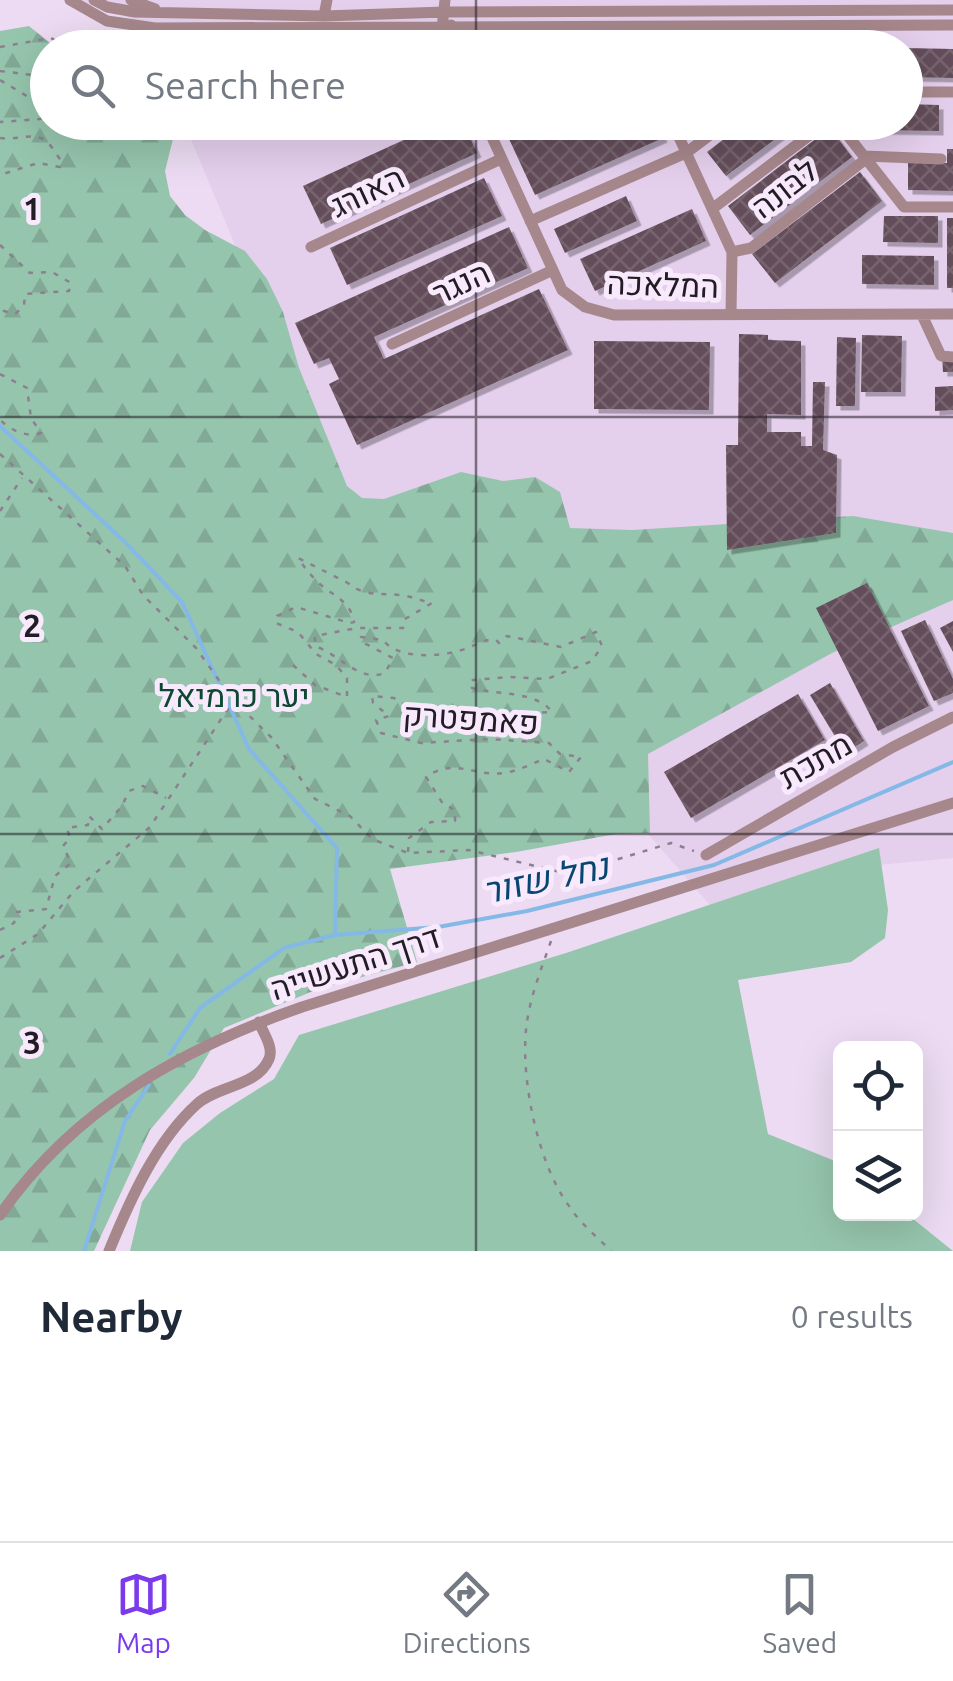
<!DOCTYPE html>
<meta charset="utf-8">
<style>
:root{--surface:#fff;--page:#f2f2f3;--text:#1f2937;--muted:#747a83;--line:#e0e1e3;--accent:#7c3aed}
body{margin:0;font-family:Ubuntu,Heebo,sans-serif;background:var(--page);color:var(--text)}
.controls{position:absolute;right:30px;bottom:30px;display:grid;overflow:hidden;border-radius:15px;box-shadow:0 10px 40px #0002}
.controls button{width:90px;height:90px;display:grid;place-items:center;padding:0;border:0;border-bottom:2px solid var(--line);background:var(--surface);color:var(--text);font:50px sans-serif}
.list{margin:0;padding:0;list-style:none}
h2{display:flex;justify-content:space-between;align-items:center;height:130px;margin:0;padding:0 40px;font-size:42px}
h2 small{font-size:32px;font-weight:400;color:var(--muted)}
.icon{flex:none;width:55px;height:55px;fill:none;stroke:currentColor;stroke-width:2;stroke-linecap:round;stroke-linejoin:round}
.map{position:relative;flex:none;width:953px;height:1251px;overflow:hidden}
.search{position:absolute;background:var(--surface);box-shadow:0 10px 40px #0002;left:30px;right:30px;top:30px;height:110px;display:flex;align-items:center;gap:25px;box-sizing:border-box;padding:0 35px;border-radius:55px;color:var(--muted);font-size:38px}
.sheet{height:290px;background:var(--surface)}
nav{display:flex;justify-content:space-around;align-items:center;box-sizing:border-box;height:140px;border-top:2px solid var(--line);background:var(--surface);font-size:28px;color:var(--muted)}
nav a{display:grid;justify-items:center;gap:5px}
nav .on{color:var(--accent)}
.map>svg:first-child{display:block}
.built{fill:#e4cfec}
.green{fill:#96c5ad}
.forest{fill:url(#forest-firs)}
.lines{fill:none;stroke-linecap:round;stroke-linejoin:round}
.stream{stroke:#84b8e6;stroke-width:4}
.building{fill:url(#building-cross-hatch);filter:url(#shadow)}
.path{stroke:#8c8090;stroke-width:2.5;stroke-dasharray:5 8;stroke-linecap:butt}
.minor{stroke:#a6878c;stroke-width:11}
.grid{fill:none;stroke:#221c24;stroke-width:2.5;stroke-opacity:0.55}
.labels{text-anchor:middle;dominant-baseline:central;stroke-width:10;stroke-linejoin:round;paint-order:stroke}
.street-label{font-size:32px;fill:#221c24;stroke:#f8eafc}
.park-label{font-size:32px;fill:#0e4832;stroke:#f8eafc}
.water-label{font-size:35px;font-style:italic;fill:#064670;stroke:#f8eafc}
.grid-label{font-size:32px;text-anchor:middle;font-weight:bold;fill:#221c24;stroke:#f8eafc;stroke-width:10;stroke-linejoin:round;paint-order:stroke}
</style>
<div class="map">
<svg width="953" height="1251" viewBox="0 0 953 1251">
<defs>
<pattern id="forest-firs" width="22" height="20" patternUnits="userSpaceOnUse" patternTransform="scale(2.5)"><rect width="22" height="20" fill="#96c5ad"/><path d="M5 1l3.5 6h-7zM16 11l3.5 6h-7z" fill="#81a995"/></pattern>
<pattern id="building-cross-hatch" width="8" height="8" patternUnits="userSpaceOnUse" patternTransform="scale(2.5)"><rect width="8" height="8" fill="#644e5a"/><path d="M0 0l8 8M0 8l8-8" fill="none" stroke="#76646e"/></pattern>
<filter id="shadow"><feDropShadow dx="4.5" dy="4.5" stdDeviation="0" flood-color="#0004"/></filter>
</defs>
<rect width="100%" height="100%" fill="#ecdbf2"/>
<path class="built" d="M75 0H953V858L835 869 710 905 328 467 184 123 906 122V48L152 47 141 22Z"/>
<path class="green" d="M879 848 888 910 885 938 851 962 738 980 768 1134 840 1163V1214H907L953 1251H130L142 1202 183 1143 220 1113 274 1079 299 1035 566 953Z"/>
<path class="forest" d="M29 26 55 47 48 48V122L177 123 165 171 170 196 185 215 205 230 245 251 267 279 283 312 299 368 347 486 362 498 384 499 461 472 503 481 535 477 560 492 570 528 632 530 853 516 953 533V600L832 653 648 754 650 833 616 834 516 852 390 869 417 962 318 989 224 1028 194 1078 150 1130 94 1251H0V31Z"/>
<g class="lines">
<path class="stream" d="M0 426 125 542 182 602 249 749 337 848 335 935
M170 1054 200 1008 284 948 335 935 438 927 527 911 714 865 953 762
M84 1251 125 1121 149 1085"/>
</g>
<path class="building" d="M906 48 953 49V78L906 77Z
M906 104 939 105V131L874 130V122H906Z
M443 122H463L477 153 321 224 303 186Z
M510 122H656L663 138 535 195 503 126Z
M746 122H798L726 176 707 152Z
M830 128 852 157 750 235 728 206Z
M947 149H953V191L908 190V163H947Z
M860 172 882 201 775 283 752 254Z
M484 178 502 216 347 285 330 248Z
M626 196 637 221 565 253 554 229Z
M692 209 706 241 595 291 580 259Z
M884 216H938V243L883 242Z
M947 218H953V288H947Z
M509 227 528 268 374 337 384 359 539 289 568 350 357 445 329 384 339 379 329 358 314 364 295 323Z
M862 255 934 256V285L862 284Z
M739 334 768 335V340L801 341V415L767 414V432H801V446H812L813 382H825L823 450 837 455 836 533 727 550 726 445H738Z
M862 335 902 336 901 392H861Z
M837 337 856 338 855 406H836Z
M594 341 710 342 709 410 594 409Z
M953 354V372H943L942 355Z
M953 386V410L935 411V387Z
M867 583 929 706 878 731 816 608Z
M925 620 953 679V693L934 701 901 631Z
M953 621V652L940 628Z
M830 683 864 741 845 753 810 695Z
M798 694 825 740 691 818 664 772Z"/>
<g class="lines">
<path class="path" d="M0 47 51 38 69 48
M0 71 48 77
M0 80 45 107V116L40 119 0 122
M0 138C15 141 30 132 45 140 51 144 56 155 61 160L60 167 38 163 0 175
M0 245 30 273 52 272 71 283 69 291 25 294 24 306 15 314 0 310
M0 374 27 388 31 418 41 433C26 438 11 430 0 420
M0 454 125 566 143 595 196 648 233 700 271 737 315 799 350 816 372 839 408 853 469 850 560 872 612 861 671 843 694 851
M0 511 22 478
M293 665 315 685 347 697V678L336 665 316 654 298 632 276 623 277 616 296 607 350 623 354 622C351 602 334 596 321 585 312 577 305 568 298 558L348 583C365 598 385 592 406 596 415 598 423 601 432 603L405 619 403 628H357L315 636V646C340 655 360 683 385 673L393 658 362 642 361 637 383 640C398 659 436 657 458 651 472 648 480 640 495 639L499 643 507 636 561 647 596 632 602 646 592 661 547 679 510 677 473 680 469 684 472 688C497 695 537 691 552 712
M408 852 409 838 431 822 455 821V810L443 804 426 777C454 757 474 777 504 773 518 771 531 764 544 759L569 772 581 757 560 754 549 743 488 739 421 743 381 733 376 720 389 716 373 703 372 696 394 698 407 706 454 720 549 712
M0 930 14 923 17 912 46 909 55 876 71 863 63 846 70 838 67 828 88 825 89 816 102 829 122 806 129 791 143 786 166 798
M551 941C541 970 529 999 526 1030 521 1081 538 1164 569 1206 580 1223 597 1237 611 1251
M0 958 38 934 74 891 150 827 233 701"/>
<path class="minor" d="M70 0 107 21 155 28 953 25
M94 0 107 7 135 12 324 16 445 12 953 10
M131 0 155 9
M445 0 442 28 445 48
M324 16 327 0
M451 25 459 48
M385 32 423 48
M476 48 486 36 500 30
M906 92H953
M485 122 562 290 585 307 614 315 953 314
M672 122 732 252 731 314
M837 122 904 207H953
M864 156 941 159
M712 209 827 122
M530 221 686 153 727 122
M311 247 501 159
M732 252 751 248 866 159
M922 315 941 356 953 357
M392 344 553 270
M706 855 893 747 953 717
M0 1215C74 1108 182 1049 302 1007L953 803
M109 1251C130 1200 156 1141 197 1104 218 1085 257 1087 269 1059 274 1047 263 1033 259 1022"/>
</g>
<path class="grid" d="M476 0V48M476 122V1251M0 417H953M0 834H953"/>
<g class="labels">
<g class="street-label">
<text transform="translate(784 188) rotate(-38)">לבונה</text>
<text transform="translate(367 191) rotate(-25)">האורג</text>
<text transform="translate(461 282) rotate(-25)">הנגר</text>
<text transform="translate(663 284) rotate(2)">המלאכה</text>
<text transform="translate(471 718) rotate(4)">פאמפטרק</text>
<text transform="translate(815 760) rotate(-30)">מתכת</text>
<text transform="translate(355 962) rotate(-18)">דרך התעשייה</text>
</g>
<g class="park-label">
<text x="234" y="695">יער כרמיאל</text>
</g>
<g class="water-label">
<text transform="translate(545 878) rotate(-12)">נחל שזור</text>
</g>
</g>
<g class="grid-label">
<text x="32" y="220">1</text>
<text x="32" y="637">2</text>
<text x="32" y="1054">3</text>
</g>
</svg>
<div class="controls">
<button><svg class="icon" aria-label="locate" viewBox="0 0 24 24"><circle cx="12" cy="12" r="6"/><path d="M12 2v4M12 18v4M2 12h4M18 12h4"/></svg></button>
<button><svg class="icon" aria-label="layers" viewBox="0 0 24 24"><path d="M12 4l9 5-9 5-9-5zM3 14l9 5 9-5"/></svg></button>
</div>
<div class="search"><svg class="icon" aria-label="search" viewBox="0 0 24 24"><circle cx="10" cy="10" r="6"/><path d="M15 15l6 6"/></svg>Search here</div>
</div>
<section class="sheet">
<h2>Nearby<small>0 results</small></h2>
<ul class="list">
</ul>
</section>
<nav>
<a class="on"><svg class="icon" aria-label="map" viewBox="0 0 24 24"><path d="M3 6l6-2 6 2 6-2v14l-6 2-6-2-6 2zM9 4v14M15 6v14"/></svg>Map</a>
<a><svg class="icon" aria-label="directions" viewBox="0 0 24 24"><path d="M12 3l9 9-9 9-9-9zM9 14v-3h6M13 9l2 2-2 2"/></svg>Directions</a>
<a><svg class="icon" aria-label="saved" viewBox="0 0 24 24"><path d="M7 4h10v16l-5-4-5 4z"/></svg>Saved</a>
</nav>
